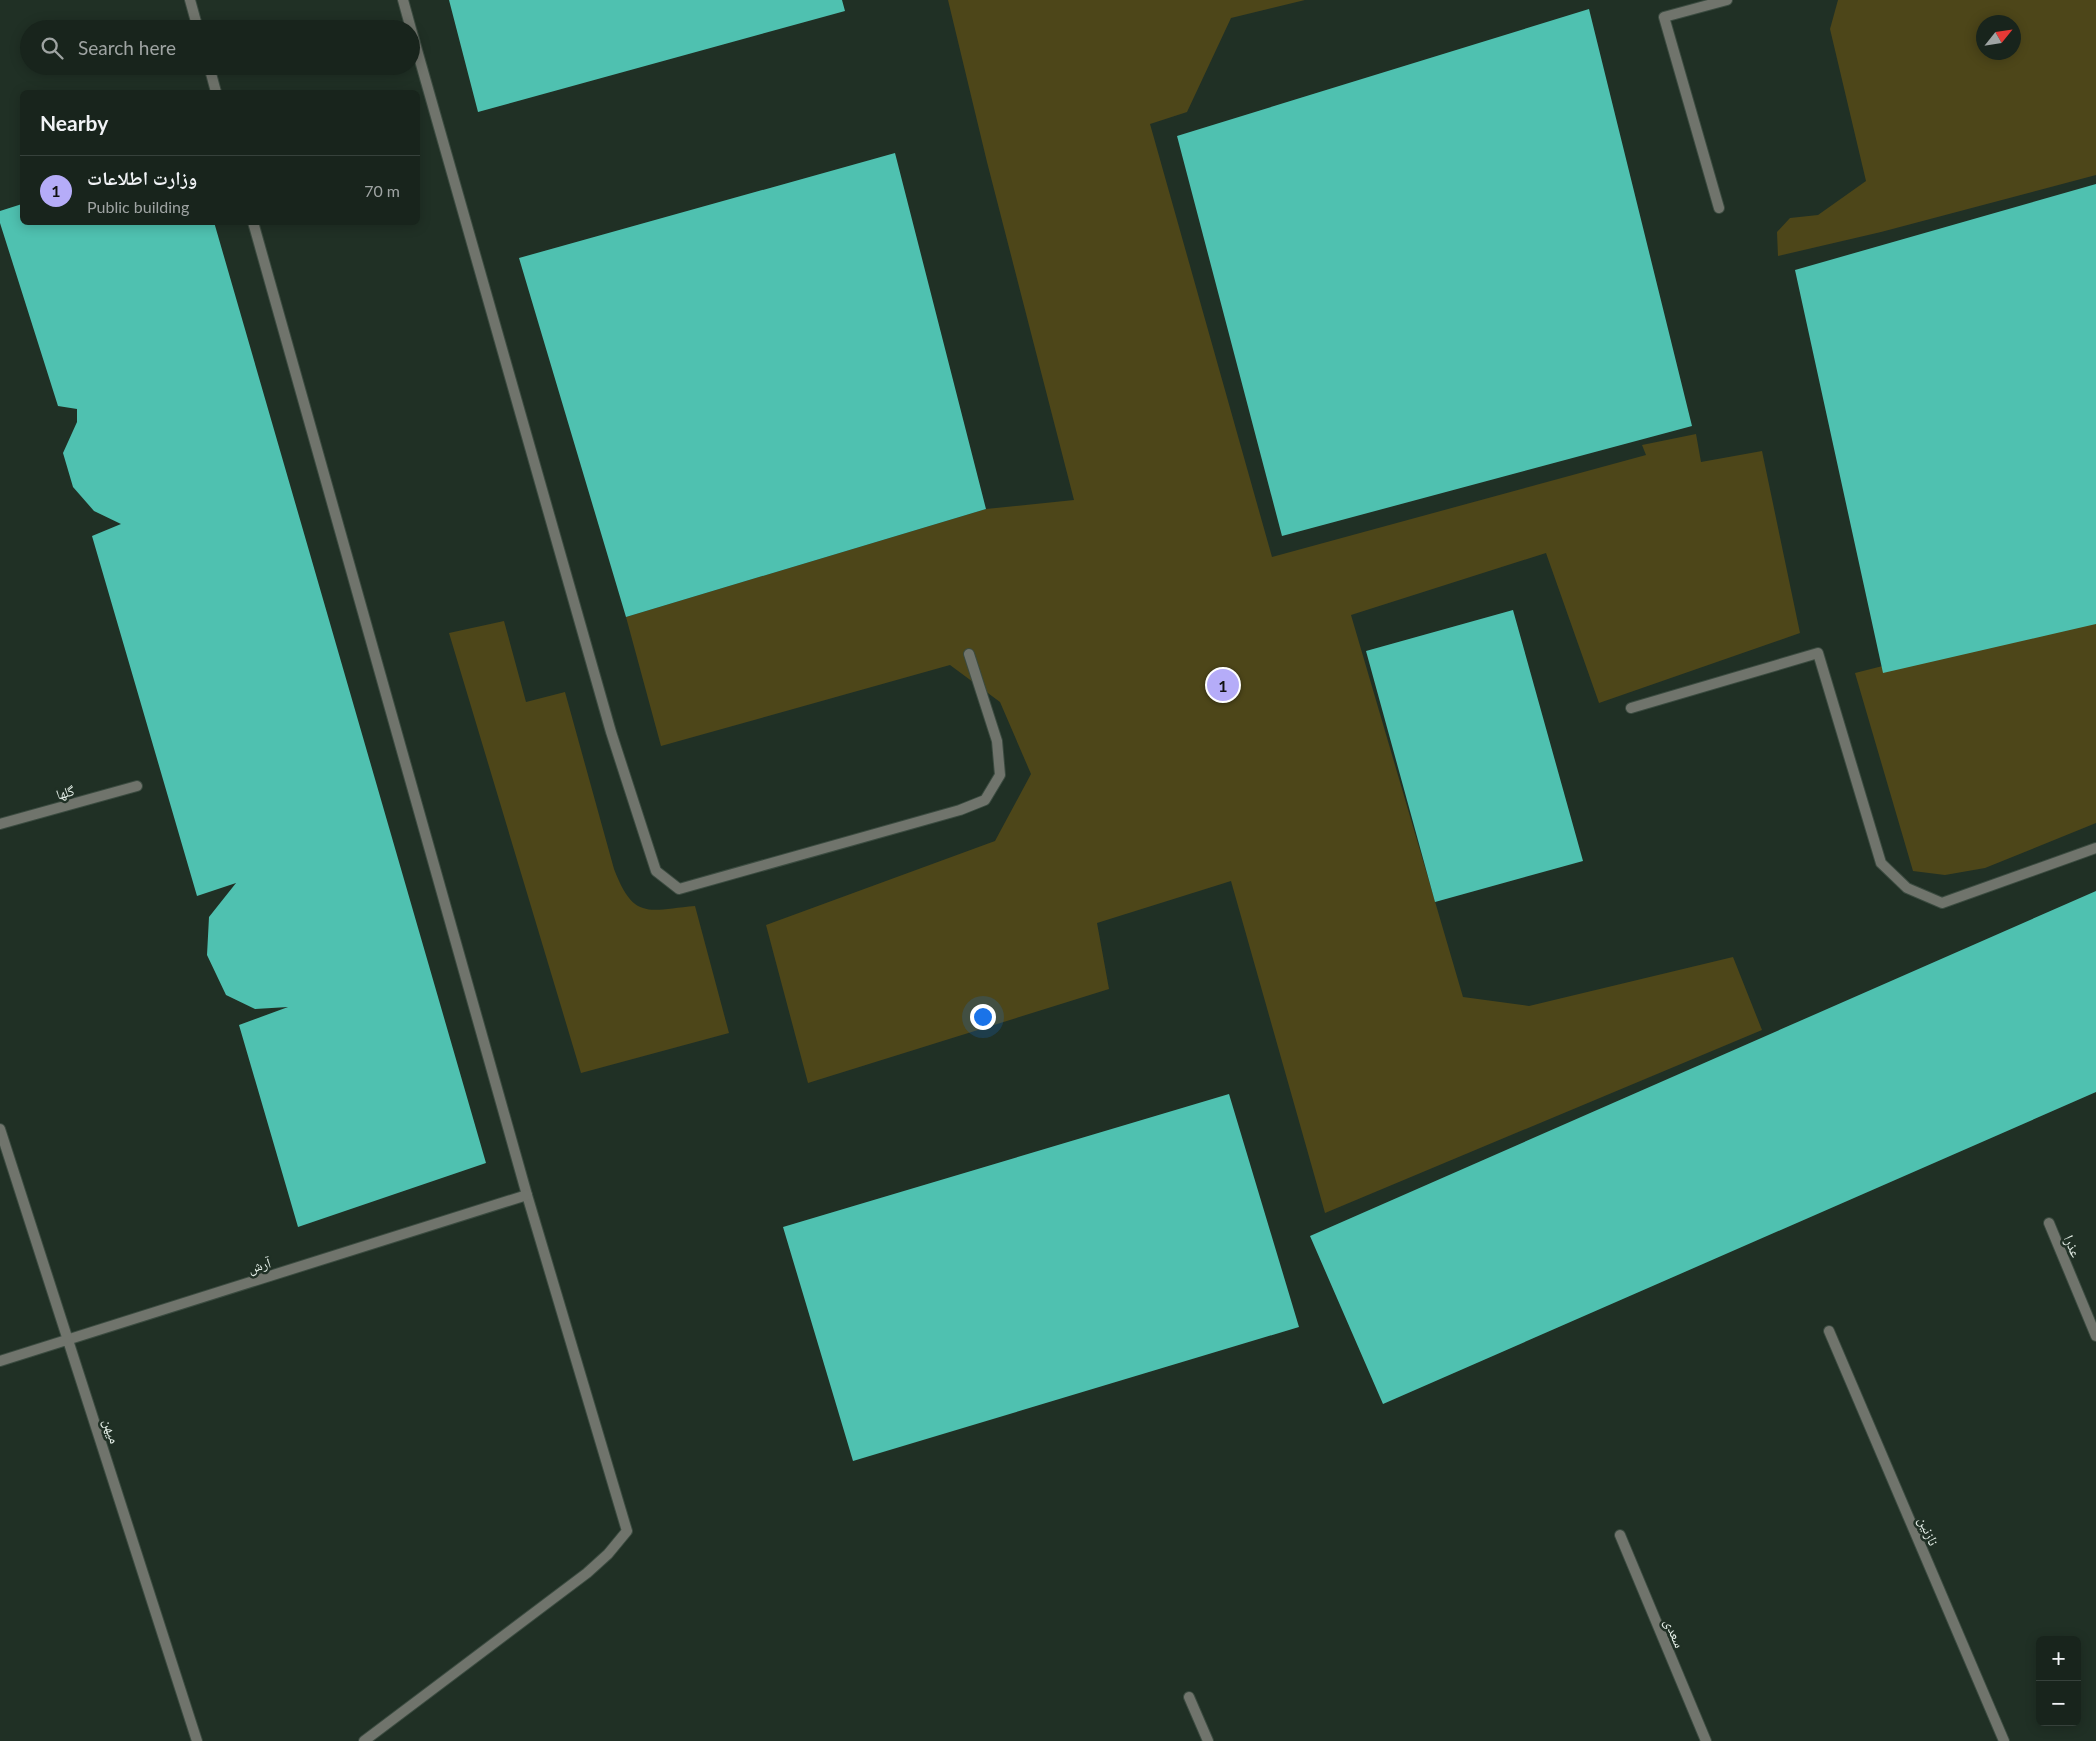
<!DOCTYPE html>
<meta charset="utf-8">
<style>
:root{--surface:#18241c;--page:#212c25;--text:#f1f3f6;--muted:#9fa4a3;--line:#36413b;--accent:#b5acf8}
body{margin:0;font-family:Lato,"Noto Naskh Arabic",sans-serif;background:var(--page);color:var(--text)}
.controls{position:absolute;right:15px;bottom:15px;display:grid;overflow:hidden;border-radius:8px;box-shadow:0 2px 12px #0003}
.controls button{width:45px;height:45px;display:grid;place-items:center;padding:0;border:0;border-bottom:1px solid var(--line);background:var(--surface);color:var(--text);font:25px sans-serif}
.compass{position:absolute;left:1976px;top:15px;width:45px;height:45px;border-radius:50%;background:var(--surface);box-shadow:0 2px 12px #0003;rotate:60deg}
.you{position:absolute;left:982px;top:1016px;width:18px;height:18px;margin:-12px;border:4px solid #fff;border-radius:50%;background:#1a73e8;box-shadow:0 0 0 8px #1a73e833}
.badge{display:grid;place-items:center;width:32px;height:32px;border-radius:50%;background:var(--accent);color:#111;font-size:16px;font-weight:700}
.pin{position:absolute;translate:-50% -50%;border:2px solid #fff;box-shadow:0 1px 5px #0006}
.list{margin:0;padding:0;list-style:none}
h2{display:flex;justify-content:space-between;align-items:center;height:65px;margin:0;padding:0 20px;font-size:21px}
h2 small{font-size:16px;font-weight:400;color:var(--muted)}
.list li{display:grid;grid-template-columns:32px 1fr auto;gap:15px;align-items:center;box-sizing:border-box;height:70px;padding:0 20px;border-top:1px solid var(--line)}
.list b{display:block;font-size:19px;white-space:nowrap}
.list p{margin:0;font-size:16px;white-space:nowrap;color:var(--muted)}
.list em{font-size:16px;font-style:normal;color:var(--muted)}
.icon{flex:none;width:28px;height:28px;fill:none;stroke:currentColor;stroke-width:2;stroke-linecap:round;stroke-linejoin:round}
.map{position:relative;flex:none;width:2096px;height:1741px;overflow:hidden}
.search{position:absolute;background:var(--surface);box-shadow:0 2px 12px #0003;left:20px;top:20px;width:400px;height:55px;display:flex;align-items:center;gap:12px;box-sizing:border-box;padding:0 18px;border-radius:28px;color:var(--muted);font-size:19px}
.panel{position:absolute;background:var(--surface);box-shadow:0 2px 12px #0003;left:20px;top:90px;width:400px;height:135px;border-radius:8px}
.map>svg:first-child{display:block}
.green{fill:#4d4619;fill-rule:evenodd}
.building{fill:#4fc1b0}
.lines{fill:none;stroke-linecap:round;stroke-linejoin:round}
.lane-casing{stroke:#3b4b40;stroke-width:12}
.street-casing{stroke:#3b4b40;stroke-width:12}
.lane{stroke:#70746c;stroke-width:10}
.street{stroke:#70746c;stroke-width:10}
.labels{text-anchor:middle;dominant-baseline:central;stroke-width:5;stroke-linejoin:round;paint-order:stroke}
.street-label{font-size:14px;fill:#e4eee7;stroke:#203025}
</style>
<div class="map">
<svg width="2096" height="1741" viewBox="0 0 2096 1741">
<rect width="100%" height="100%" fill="#203025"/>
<path class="green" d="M948 0H1305L1231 18 1187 112 1150 124 1272 557 1646 455 1642 445 1696 434 1701 462 1762 451 1800 633 1599 703 1546 553 1351 615 1463 997 1529 1006 1733 957 1762 1030 1325 1213 1231 881 1097 923 1109 989 808 1083 766 925 995 841 1031 774 1000 702 950 665 661 746 626 617 986 509 1074 500 987 162Z
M1838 0H2096V175L1881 232 1778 256 1777 232 1790 218 1818 215 1866 181 1830 29ZM2014 22V52H1984V22Z
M2096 612V823L1985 868 1945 875 1913 871 1855 673Z
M504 621 526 702 565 692 614 869C634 921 648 910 695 906L729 1033 581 1073 449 633Z"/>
<path class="building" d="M449 0H842L845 11 478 112Z
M1589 9 1692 426 1282 536 1177 136Z
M895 153 986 509 626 617 519 258Z
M2096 184V624L1883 673 1795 270Z
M22 204V222H214L486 1163 298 1227 239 1025 288 1007 255 1009 226 995 207 955 209 917 236 883 197 896 92 536 121 524 94 511 73 487 63 453 77 422V409L58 406 0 223V211Z
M1513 610 1583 861 1435 902 1366 651Z
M2096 891V1092L1383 1404 1310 1236Z
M1229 1094 1299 1327 853 1461 783 1227Z"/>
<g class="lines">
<defs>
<path id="lane" d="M190 0 198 29
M403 0 411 29
M411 29 611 732 656 871 679 889 960 810 985 800 1000 775 997 741 969 654
M209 66 216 92
M1719 208 1664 17 1727 0
M253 222 527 1195 627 1531 608 1554 587 1573 364 1741
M1631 708 1818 653 1881 863 1907 888 1942 903 2096 848"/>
<path id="street" d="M0 824 137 786
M0 1129 197 1741
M2049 1223 2096 1336
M1829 1331 2004 1741
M0 1361 527 1195
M1620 1535 1706 1741
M1189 1697 1208 1741"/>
</defs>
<use href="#lane" class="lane-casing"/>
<use href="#street" class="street-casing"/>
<use href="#lane" class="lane"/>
<use href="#street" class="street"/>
</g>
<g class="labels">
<g class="street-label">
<text transform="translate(65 792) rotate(-16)">گلها</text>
<text transform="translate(2073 1246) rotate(67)">عذرا</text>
<text transform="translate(259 1265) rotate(-17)">آرش</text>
<text transform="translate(112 1431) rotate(72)">میهن</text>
<text transform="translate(1929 1531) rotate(67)">نازنین</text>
<text transform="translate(1675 1633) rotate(67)">سعدی</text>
</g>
</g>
</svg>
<div class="controls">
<button>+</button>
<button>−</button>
</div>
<svg class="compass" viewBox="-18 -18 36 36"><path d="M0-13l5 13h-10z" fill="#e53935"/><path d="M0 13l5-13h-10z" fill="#9fa4a3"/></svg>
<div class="you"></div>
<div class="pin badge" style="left:1223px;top:685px">1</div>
<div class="search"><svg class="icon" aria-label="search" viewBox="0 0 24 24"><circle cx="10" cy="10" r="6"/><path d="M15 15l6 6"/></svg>Search here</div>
<section class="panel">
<h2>Nearby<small></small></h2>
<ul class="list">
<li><span class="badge">1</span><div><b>وزارت اطلاعات</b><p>Public building</p></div><em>70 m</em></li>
</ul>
</section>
</div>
